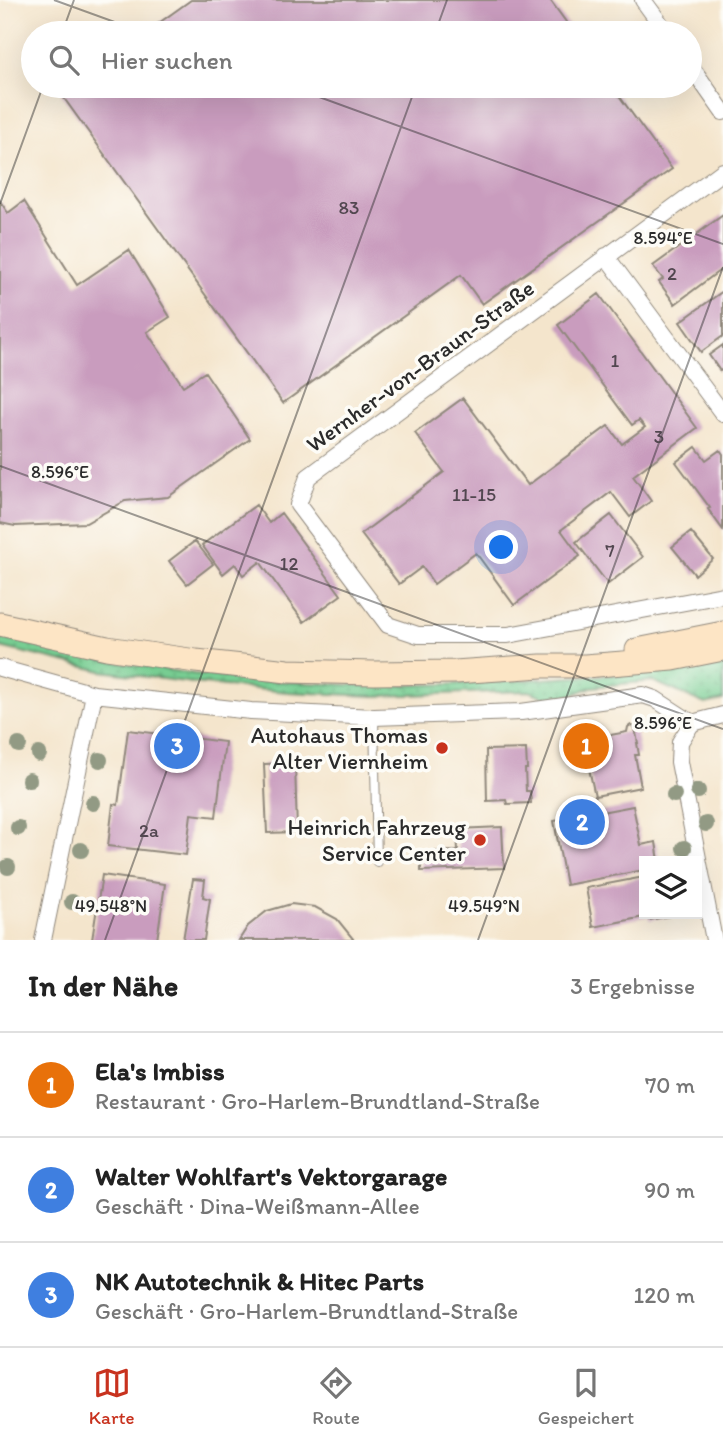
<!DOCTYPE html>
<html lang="de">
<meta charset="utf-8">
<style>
:root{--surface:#fff;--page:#f6f6f6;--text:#222;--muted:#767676;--line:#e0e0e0;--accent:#c8321e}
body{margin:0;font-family:Itim,sans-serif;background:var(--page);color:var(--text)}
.controls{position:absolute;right:21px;bottom:21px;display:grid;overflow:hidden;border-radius:0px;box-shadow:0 7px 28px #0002}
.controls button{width:63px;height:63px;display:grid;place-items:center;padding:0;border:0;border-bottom:2px solid var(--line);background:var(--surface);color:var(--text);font:35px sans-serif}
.you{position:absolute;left:502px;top:548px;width:24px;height:24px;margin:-18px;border:5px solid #fff;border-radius:50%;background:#1a73e8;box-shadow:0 0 0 10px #1a73e833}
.badge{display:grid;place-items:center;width:46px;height:46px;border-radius:50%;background:var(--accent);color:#fff;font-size:23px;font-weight:700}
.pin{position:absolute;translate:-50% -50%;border:4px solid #fff;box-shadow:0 2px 7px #0006}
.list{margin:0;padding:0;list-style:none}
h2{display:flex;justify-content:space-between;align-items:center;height:91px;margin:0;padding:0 28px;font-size:30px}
h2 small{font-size:23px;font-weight:400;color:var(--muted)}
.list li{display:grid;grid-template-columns:46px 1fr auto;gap:21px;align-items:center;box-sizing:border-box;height:105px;padding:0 28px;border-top:2px solid var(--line)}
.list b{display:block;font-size:26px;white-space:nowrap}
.list p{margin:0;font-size:23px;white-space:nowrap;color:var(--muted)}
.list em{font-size:23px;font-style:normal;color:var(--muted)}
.icon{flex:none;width:38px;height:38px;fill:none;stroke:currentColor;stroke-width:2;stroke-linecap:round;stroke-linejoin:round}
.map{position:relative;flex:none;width:723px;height:940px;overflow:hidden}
.search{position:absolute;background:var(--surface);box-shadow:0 7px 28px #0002;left:21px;right:21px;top:21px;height:77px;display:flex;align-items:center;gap:18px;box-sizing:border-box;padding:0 24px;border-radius:38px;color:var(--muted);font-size:26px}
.sheet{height:406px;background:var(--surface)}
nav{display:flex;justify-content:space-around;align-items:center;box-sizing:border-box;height:98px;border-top:2px solid var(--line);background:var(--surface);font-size:19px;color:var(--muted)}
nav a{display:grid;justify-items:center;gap:4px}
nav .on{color:var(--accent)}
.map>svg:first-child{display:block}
.grass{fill:url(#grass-dots);stroke:#517c5e;stroke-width:2}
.building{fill:#c99cbe}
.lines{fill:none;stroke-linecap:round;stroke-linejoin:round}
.service-casing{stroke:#90887c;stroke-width:10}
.minor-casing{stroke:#90887c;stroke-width:18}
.secondary-casing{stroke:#90887c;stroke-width:25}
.service{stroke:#fff;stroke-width:8}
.minor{stroke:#fff;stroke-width:16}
.secondary{stroke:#fde5c5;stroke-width:23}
.tree{fill:#929a84}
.ticks{fill:none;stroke:#2b2b2b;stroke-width:2;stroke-opacity:0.45}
.poi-dot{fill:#c8321e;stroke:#fdfcf7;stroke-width:2.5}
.labels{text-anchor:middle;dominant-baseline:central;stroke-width:7;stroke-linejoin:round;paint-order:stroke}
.number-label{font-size:19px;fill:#524750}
.street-label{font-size:23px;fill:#2b2b2b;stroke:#fdfcf7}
.poi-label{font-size:23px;fill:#2b2b2b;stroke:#fdfcf7;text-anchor:end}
.ticks-label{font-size:18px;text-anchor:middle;fill:#2b2b2b;stroke:#fdfcf7;stroke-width:7;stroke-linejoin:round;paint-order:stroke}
</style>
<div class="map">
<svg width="723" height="940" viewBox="0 0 723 940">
<defs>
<pattern id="grass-dots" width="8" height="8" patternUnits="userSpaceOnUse" patternTransform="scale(1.75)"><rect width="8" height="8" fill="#77cd92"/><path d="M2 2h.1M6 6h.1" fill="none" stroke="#67b07e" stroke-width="1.8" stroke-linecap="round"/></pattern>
</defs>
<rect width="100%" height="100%" fill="#fdfcf7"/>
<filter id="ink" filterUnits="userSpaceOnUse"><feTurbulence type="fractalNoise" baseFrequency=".0143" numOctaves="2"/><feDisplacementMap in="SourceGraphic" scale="14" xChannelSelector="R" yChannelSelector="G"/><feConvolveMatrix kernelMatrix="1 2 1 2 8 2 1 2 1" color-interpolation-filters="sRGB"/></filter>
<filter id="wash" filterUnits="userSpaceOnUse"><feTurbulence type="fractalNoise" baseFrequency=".00686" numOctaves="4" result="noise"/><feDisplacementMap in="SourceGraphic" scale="28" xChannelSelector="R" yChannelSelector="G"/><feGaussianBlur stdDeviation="1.57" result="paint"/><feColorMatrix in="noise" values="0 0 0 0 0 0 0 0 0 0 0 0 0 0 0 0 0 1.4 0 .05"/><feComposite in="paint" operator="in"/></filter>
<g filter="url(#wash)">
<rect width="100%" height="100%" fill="#f4e5cc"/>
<path class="grass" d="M0 637 104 660 194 674 288 682 374 686 455 684 627 674 723 657V700L705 704 653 681 591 687 572 695 545 697 529 691 375 696 288 692 193 683 102 671 0 647Z"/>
<g id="blocks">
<path class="building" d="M191 0H550L574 33H145Z
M72 86H612L672 169 482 304 461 275 283 403 61 94Z
M0 201 8 213 24 201 77 285 129 250 170 317 147 332 183 386 205 372 250 439 168 497 125 501 86 523 15 526 0 523Z
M723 215V268L675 304 659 282 663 279 653 266Z
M723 291V336L701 352 680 322Z
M599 294 697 428 633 476 651 501 630 517 611 492 561 530 580 556 514 605 476 553 434 584 422 567 399 584 361 534 444 472 415 433 463 398 528 485 608 426 622 444 645 427 639 420 632 425 558 325Z
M723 345V369L720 371 709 355Z
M696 447 706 460 720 450 723 454V530L708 509 710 508 676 462Z
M256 505 269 523 281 513 341 595 304 622 260 562 243 575 235 564 223 574 202 545Z
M611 515 643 557 608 584 576 542Z
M691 532 713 559 695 575 672 547Z
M195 541 213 564 187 584 169 561Z
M631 725 635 728 638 743H637L639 755H635L641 787 595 796 588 764 583 765 578 741 627 732 628 727Z
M128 730 225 742 216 817 191 814 186 855 108 846 113 804 118 805Z
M526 749 527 769H525L526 791H530L531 803 507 804 506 800 487 801 486 750Z
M295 763 297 832 267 833 264 764Z
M633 806 641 845 656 842 659 861H644V870L566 885 554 821Z
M502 827 504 868 421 871V852L458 851 457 829Z
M102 875 165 884 157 940H92Z
M644 877V914H676V915L649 920V916L593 927 586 888Z
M193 879 205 880 203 897 210 899 204 940H183Z
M291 904 315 907 337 919 354 940H239L248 926 267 911Z"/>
</g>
</g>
<g filter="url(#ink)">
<use href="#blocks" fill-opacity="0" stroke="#90887c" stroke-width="2"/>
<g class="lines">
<defs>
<path id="service" d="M374 717 377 862"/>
<path id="minor" d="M643 0 667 33
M690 65 723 112
M723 171 308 477 298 505 388 625 418 635H508L723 595
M606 256 723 414
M0 668 94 694 251 711 374 717 521 712 643 695 655 699 692 723 723 715
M692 723 680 742 679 762 714 940
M43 940 94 694"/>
<path id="secondary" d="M0 624 107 648 196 661 288 671 374 673 455 672 541 666H585L673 659 723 649
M637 650 723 633"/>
</defs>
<use href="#service" class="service-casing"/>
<use href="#minor" class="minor-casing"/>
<use href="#secondary" class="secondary-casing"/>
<use href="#service" class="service"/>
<use href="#minor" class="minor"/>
<use href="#secondary" class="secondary"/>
</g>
<g class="tree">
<circle cx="19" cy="745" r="8"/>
<circle cx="39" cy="754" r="8"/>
<circle cx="100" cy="760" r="8"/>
<circle cx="29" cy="780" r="8"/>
<circle cx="698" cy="791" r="8"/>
<circle cx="674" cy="795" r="8"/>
<circle cx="93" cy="803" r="8"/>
<circle cx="706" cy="824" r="8"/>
<circle cx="18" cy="828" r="8"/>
<circle cx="684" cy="848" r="8"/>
<circle cx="81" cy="850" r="8"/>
<circle cx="8" cy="867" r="8"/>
<circle cx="72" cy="902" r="8"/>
</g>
</g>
<path class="ticks" d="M54 0 145 33M62 33 74 0M435 33 447 0M289 86 723 244M0 204 43 86M0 466 723 729M105 940 416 86M478 940 723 267"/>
<g class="poi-dot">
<circle cx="442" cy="748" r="7"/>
<circle cx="480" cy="840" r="7"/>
</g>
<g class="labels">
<g class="number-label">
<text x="349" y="207">83</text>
<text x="672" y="273">2</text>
<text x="615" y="360">1</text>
<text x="659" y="436">3</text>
<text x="474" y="494">11-15</text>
<text x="610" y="550">7</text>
<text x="289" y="563">12</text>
<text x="149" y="830">2a</text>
</g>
<g class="street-label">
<text transform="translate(420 366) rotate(-36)">Wernher-von-Braun-Straße</text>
</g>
<g class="poi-label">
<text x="428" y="735">Autohaus Thomas<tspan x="428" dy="26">Alter Viernheim</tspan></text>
<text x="466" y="827">Heinrich Fahrzeug<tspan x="466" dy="26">Service Center</tspan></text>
</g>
</g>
<g class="ticks-label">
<text x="663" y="244">8.594°E</text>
<text x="60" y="478">8.596°E</text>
<text x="663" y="729">8.596°E</text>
<text x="111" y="912">49.548°N</text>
<text x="484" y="912">49.549°N</text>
</g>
</svg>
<div class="controls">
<button><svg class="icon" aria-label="layers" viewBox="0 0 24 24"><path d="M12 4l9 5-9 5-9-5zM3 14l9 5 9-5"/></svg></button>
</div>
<div class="you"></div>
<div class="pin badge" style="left:586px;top:746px;background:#e8710a">1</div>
<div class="pin badge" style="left:582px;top:822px;background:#3f7fe0">2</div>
<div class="pin badge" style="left:177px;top:746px;background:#3f7fe0">3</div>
<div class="search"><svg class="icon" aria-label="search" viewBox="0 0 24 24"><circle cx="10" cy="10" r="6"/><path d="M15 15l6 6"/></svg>Hier suchen</div>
</div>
<section class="sheet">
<h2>In der Nähe<small>3 Ergebnisse</small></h2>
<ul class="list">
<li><span class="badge" style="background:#e8710a">1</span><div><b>Ela's Imbiss</b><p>Restaurant · Gro-Harlem-Brundtland-Straße</p></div><em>70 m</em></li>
<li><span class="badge" style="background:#3f7fe0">2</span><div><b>Walter Wohlfart's Vektorgarage</b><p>Geschäft · Dina-Weißmann-Allee</p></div><em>90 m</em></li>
<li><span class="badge" style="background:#3f7fe0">3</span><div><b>NK Autotechnik &amp; Hitec Parts</b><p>Geschäft · Gro-Harlem-Brundtland-Straße</p></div><em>120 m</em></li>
</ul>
</section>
<nav>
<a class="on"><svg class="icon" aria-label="map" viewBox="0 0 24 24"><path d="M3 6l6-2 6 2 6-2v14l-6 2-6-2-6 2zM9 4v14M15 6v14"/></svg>Karte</a>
<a><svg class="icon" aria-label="directions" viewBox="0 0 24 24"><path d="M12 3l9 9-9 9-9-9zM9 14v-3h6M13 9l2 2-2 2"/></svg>Route</a>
<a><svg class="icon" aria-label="saved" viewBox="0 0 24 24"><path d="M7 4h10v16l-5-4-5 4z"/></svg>Gespeichert</a>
</nav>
